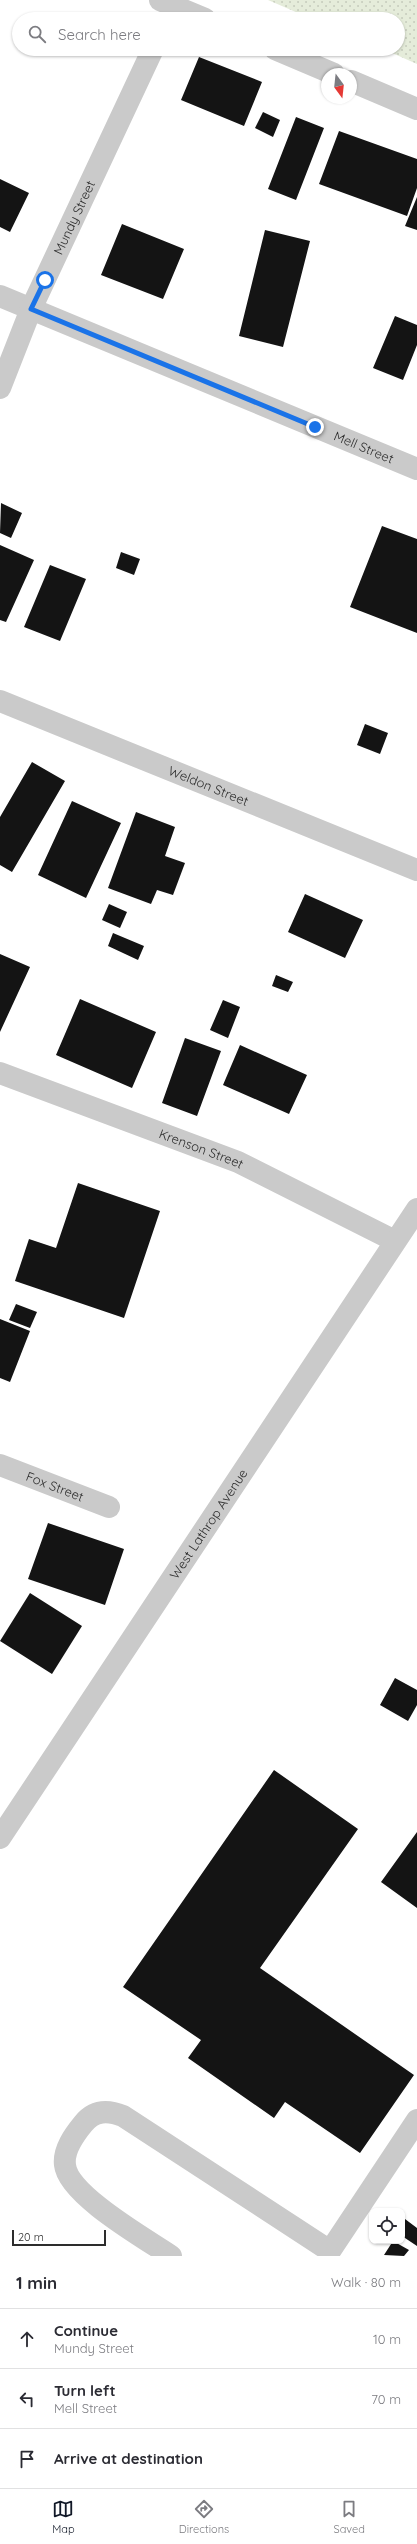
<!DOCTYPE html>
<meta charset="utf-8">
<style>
:root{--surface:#fff;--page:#f2f2f3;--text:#2b2b33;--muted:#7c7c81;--line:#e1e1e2;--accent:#111827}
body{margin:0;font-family:Quicksand,sans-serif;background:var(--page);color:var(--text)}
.controls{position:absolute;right:12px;bottom:12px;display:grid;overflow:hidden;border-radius:8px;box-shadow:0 1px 3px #0004}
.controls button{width:36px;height:36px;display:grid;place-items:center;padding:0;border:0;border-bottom:1px solid var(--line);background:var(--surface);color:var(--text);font:20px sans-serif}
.compass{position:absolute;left:321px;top:68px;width:36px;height:36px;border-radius:50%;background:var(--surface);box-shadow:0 1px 3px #0004;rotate:165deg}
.scale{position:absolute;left:12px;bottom:10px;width:94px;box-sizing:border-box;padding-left:4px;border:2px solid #2d2d2d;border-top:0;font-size:11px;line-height:14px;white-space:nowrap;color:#2d2d2d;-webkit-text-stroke:3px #fff;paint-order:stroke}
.stop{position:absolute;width:12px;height:12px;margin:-9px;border:3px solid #1a73e8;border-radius:50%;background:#fff}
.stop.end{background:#1a73e8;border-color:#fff;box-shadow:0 1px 4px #0008}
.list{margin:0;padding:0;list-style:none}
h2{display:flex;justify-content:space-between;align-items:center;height:52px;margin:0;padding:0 16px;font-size:17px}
h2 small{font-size:13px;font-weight:400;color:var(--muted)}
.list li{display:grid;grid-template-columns:26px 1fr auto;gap:12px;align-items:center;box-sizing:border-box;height:60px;padding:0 16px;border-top:1px solid var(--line)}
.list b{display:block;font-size:15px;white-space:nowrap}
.list p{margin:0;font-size:13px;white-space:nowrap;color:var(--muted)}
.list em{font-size:13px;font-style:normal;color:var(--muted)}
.icon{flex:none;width:22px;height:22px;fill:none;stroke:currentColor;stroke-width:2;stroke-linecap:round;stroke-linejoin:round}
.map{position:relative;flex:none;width:417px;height:2256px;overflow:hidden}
.search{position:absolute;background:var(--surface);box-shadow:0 1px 3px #0004;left:12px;right:12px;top:12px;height:44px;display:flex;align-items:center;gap:10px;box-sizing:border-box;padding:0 14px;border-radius:22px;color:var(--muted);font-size:15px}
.sheet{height:232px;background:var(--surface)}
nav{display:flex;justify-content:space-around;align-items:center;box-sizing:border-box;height:56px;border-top:1px solid var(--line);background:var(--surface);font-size:11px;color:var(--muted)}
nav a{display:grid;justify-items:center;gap:2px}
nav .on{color:var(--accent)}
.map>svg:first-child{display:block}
.park{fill:url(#park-dots)}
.building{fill:#141414}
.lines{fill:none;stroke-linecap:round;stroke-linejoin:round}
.minor{stroke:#cacaca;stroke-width:22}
.route{stroke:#1a73e8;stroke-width:5}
.labels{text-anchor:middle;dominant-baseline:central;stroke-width:4;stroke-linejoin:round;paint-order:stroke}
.street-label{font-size:13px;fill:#2d2d2d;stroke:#fff}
</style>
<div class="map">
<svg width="417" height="2256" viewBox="0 0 417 2256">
<defs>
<pattern id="park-dots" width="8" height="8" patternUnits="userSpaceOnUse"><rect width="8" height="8" fill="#e5ecda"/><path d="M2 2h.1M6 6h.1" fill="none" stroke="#c5cbbb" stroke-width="1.8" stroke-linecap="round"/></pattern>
</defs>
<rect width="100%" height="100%" fill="#fff"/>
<path class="park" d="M268 0H417V64L383 49H398V19H312Z"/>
<path class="building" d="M199 57 262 82 244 126 181 100Z
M263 112 280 120 273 137 255 128Z
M296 117 324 128 296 200 268 189Z
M339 131 417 159V188L407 216 319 184Z
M0 179 29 193 10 232 0 227Z
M417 197V230L405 226Z
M122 224 184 249 163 299 101 275Z
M265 230 310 241 283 347 239 336Z
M395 316 417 325V345L403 380 373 368Z
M1 503 22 513 11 538 0 533Z
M382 526 417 539V633L350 607Z
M0 545 34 560 6 622 0 620Z
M121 552 140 559 134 575 116 568Z
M50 565 86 579 60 641 24 627Z
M365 724 388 733 380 754 357 745Z
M32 762 65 781 12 872 0 865V817Z
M72 801 121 823 86 898 38 875Z
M136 812 175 827 165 856 185 863 173 895 157 890 151 904 108 888Z
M305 894 363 920 345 958 288 932Z
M109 904 127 912 120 928 102 920Z
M113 933 144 946 138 960 108 946Z
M0 954 30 967 0 1032Z
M276 975 293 982 288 992 272 986Z
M80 999 156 1032 132 1088 56 1055Z
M223 1000 240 1007 228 1038 210 1030Z
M185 1038 221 1051 197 1116 162 1103Z
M240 1045 307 1075 289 1114 223 1085Z
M78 1183 160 1211 124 1318 15 1281 29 1239 56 1248Z
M16 1304 37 1312 30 1328 9 1320Z
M0 1319 30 1331 10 1382 0 1378Z
M48 1523 124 1549 105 1605 28 1579Z
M30 1593 82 1626 52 1674 0 1641Z
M395 1678 417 1690V1705L408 1721 380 1705Z
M274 1770 358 1829 260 1968 414 2075 360 2153 285 2102 274 2118 188 2058 201 2040 123 1987Z
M417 1832V1908L381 1882Z
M405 2219 417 2228V2246L402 2236V2224Z
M393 2241 409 2250 404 2256 384 2255Z"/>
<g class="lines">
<g class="minor">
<path d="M160 0 205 19"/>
<path d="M275 49 334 74"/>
<path d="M351 81 417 109"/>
<path id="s1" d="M0 296 417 469"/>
<path id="s2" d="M0 388 31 309 153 49"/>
<path id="s3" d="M0 701 417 870"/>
<path id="s4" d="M0 1073 238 1162 395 1241"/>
<path id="s5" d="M0 1465 109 1507"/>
<path id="s6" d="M0 1838 417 1209"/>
<path d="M171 2256C146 2239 68 2195 65 2165 63 2150 74 2135 83 2124 94 2110 108 2110 123 2116L330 2251 417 2120"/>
</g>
</g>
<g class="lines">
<path class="route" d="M45 280 31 309 315 427"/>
</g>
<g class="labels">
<g class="street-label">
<text stroke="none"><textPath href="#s2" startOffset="186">Mundy Street</textPath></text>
<text stroke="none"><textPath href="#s1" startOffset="394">Mell Street</textPath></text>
<text stroke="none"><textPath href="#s3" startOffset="225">Weldon Street</textPath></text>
<text stroke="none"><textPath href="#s4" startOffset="215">Krenson Street</textPath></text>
<text stroke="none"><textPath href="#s5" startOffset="59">Fox Street</textPath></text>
<text stroke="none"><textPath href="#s6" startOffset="377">West Lathrop Avenue</textPath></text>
</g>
</g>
</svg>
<div class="controls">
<button><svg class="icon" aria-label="locate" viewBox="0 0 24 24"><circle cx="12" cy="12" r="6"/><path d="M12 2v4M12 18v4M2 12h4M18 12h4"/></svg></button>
</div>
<svg class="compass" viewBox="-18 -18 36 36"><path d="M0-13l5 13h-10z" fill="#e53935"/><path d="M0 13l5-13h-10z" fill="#7c7c81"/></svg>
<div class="scale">20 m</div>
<div class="stop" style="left:45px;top:280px"></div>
<div class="stop end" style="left:315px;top:427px"></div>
<div class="search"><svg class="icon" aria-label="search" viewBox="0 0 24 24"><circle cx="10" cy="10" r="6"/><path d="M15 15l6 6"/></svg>Search here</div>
</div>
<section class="sheet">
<h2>1 min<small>Walk · 80 m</small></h2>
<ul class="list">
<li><svg class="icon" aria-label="ahead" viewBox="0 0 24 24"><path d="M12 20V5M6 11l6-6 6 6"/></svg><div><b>Continue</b><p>Mundy Street</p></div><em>10 m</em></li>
<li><svg class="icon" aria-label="left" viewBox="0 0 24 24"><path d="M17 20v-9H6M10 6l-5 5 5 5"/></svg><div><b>Turn left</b><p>Mell Street</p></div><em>70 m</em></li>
<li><svg class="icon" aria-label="arrive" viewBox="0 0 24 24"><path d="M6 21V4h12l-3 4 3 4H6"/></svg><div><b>Arrive at destination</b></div></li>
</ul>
</section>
<nav>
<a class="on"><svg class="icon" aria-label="map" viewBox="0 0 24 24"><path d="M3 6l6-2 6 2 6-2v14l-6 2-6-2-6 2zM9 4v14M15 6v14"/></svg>Map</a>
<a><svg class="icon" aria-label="directions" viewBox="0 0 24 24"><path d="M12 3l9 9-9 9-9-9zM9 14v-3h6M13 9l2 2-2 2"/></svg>Directions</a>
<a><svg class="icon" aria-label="saved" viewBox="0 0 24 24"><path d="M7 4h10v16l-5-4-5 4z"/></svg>Saved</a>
</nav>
